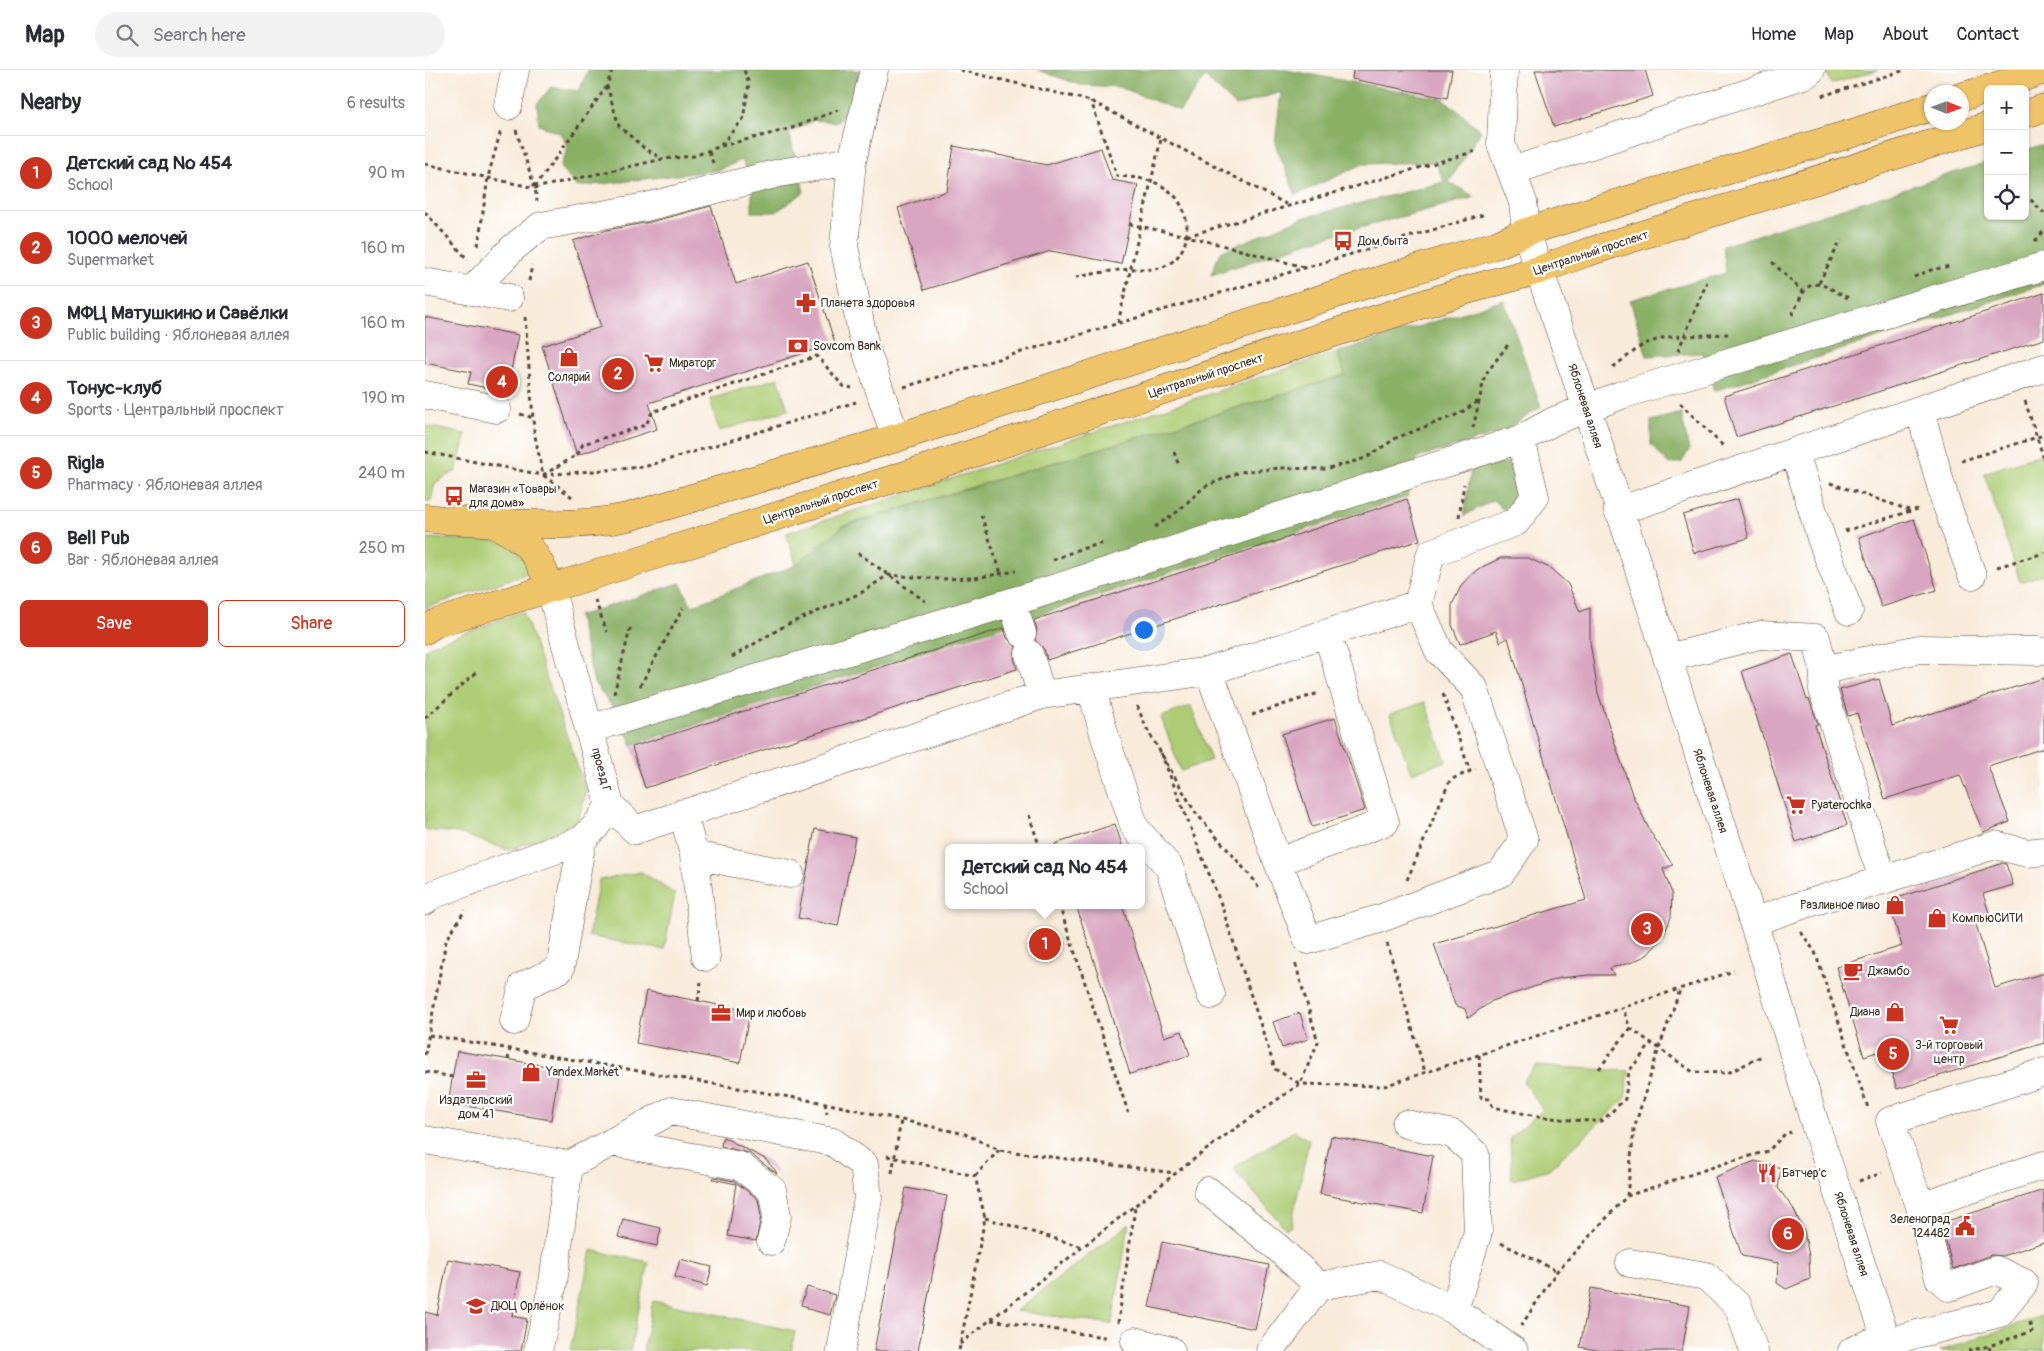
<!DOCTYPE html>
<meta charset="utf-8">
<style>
:root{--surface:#fff;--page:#f2f2f3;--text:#2b2b33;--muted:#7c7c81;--line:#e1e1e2;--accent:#c8321e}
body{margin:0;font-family:Pangolin,sans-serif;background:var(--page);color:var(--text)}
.controls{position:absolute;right:15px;top:15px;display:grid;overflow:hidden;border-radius:8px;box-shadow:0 1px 4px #0004}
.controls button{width:45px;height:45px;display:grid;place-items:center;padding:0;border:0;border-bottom:1px solid var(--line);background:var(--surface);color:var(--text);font:25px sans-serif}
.compass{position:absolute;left:1499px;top:15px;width:45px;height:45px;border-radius:50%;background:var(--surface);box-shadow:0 1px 4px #0004;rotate:91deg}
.you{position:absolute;left:718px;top:559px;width:18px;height:18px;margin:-12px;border:4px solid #fff;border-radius:50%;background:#1a73e8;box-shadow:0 0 0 8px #1a73e833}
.badge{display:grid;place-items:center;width:32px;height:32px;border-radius:50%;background:var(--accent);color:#fff;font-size:16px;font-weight:700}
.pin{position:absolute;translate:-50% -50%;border:2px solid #fff;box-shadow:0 1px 5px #0006}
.popup{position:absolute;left:520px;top:774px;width:200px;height:65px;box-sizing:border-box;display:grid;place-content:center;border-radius:8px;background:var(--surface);filter:drop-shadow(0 1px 4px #0005);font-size:16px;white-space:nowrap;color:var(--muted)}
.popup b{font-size:19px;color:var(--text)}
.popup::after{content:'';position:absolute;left:50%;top:100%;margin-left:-10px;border:10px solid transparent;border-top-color:var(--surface)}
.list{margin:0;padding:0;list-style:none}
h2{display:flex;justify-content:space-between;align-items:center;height:65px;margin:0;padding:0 20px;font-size:21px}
h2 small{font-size:16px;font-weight:400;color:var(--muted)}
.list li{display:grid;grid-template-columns:32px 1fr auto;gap:15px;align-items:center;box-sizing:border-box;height:75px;padding:0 20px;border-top:1px solid var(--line)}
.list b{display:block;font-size:19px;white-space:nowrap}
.list p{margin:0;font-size:16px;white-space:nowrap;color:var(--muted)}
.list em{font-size:16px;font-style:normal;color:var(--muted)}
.actions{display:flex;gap:10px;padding:15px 20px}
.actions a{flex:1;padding:11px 0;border:1px solid var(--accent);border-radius:8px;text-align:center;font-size:18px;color:var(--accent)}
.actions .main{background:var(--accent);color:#fff}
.icon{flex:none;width:28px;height:28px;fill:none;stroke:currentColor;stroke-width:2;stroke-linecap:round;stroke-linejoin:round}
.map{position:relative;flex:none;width:1619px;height:1281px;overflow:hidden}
header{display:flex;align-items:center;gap:30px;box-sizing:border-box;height:70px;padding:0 25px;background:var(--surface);border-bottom:1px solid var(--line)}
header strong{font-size:24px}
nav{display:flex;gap:28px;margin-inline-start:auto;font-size:18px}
.search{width:350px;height:45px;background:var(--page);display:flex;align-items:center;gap:12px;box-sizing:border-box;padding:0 18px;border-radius:28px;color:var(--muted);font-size:19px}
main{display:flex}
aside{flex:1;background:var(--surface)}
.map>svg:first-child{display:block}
.green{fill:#adcc74;stroke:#747b49}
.forest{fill:#8ab066;stroke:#626d42}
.building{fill:#d8a6c0}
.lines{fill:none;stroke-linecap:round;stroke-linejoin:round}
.minor-casing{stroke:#57473a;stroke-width:29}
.major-casing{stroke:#57473a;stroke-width:29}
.path{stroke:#57473a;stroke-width:3;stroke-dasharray:4 4;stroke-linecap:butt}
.minor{stroke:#fff;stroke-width:28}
.major{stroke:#efc469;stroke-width:28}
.labels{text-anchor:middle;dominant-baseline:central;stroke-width:4.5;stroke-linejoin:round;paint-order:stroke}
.poi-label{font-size:12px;fill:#3b2a1e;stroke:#fff;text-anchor:start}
.street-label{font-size:12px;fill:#3b2a1e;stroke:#fff}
</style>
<header>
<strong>Map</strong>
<div class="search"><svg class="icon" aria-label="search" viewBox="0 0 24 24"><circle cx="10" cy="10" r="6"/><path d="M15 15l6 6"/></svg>Search here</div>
<nav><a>Home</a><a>Map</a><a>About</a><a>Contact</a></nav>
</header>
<main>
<aside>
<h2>Nearby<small>6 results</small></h2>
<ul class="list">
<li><span class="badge">1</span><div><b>Детский сад № 454</b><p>School</p></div><em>90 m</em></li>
<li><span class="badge">2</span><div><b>1000 мелочей</b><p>Supermarket</p></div><em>160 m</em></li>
<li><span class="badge">3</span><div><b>МФЦ Матушкино и Савёлки</b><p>Public building · Яблоневая аллея</p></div><em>160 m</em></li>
<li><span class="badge">4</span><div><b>Тонус-клуб</b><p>Sports · Центральный проспект</p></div><em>190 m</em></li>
<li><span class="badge">5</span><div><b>Rigla</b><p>Pharmacy · Яблоневая аллея</p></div><em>240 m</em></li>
<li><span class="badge">6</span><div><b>Bell Pub</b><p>Bar · Яблоневая аллея</p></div><em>250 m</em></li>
</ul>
<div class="actions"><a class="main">Save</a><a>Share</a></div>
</aside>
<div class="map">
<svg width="1619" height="1281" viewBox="0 0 1619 1281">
<rect width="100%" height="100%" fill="#fff"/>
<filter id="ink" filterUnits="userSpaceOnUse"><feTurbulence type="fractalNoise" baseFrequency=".02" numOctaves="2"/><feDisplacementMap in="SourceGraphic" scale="10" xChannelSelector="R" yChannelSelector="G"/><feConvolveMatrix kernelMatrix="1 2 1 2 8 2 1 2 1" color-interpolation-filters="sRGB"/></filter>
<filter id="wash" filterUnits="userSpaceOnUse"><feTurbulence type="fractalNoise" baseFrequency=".0096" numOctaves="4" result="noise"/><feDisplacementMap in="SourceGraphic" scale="20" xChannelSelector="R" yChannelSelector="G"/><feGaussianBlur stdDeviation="1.12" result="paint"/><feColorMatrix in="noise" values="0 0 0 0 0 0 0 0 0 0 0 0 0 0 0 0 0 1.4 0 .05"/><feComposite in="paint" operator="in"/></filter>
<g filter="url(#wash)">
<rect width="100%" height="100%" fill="#f8ebda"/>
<path class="green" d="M1401 0H1453L1406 14Z
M912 282 920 305 418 456 371 495 361 463Z
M353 308 363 340 294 361 285 329Z
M0 356 41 364 31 401 10 413 6 431H0Z
M1619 383V504L1595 512 1559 403Z
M0 468 75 471 85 474 110 501 0 538Z
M98 541 161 721 152 755 84 780 33 763 0 760V580L7 575Z
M1000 632 1021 691 986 703 965 644Z
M766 636 786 690 756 701 736 647Z
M216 802 250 824 239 880 163 866 174 810Z
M1111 996 1204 1001 1200 1029 1124 1099 1087 1110 1085 1068 1118 1040 1098 1011Z
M869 1061 884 1070 866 1156 861 1159 810 1101 811 1096Z
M704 1154 687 1254 591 1241Z
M166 1180 224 1192 205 1281H145Z
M228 1231 370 1261 366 1281H218Z
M1619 1245V1281H1515Z"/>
<path class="forest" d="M163 0H433L425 36 413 52 389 50 364 63 379 122 351 142H327V111L317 90 294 100 152 117 135 97 143 77 135 63 114 55 112 34 126 17 154 21Z
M613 0H861L1019 29 1056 61 1024 112 1050 127 890 170 786 205 795 182 877 148 1019 112 1010 92 938 94 871 125 850 74 856 22 811 36 780 7 755 41 695 17 655 15Z
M1619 74V214L1289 321 1278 283 1222 286 1205 230 1301 203 1298 176 1563 92V146H1600V80Z
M1079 230 1116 337 1075 363 992 388 982 427 207 675 192 643 169 613 153 546 255 513 267 536 371 495 418 456 920 305 912 282Z
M1256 343 1264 380 1257 392 1244 394 1226 375V351Z
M1083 392 1097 432 1082 443 1068 430 1039 446 1046 399Z"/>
<g id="blocks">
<path class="building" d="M928 0H1027L1022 28 927 9Z
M1110 0H1220L1228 26 1129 57Z
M529 76 622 95 676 78 687 110 713 115 696 194 626 181 499 220 473 138 522 121Z
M286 136 311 214 383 191 410 273 224 333 232 359 152 385 117 276 176 257 148 171 182 160 225 152Z
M1619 223V269L1311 367 1299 326Z
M0 247 93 265 82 322 43 314 46 302 0 293Z
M982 429 995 470 622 590 619 579 610 570 612 559 609 550Z
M1313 429 1324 468 1269 483 1258 445Z
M1489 449 1512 520 1456 537 1434 467Z
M1076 488H1103L1125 498 1143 514 1155 542 1165 538V572L1173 623 1207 724 1226 763 1248 795 1238 799 1247 824 1246 847 1238 867 1222 885 1205 893 1185 898 1189 905H1164L1135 908 1067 931 1043 948 1040 939 1030 935 1009 874 1161 830 1083 568 1075 572 1071 561 1035 574 1027 555V535L1037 514 1053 499Z
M579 558 582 568 591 577 589 588 592 599 220 718 207 677Z
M1367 584 1382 630 1384 629 1393 654 1390 655 1422 755 1371 772 1317 601Z
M1619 608V678L1563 696 1585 752 1558 762 1535 705 1460 729 1432 643 1423 646 1415 620 1454 609 1467 656Z
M910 648 940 740 887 757 857 664Z
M690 754 698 778H631L630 774Z
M390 759 430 767 413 856 373 848Z
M1578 793 1581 794 1588 815 1558 824 1564 843 1549 848 1570 918 1619 903V973L1472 1019 1459 980 1439 986 1411 897 1477 876 1463 831Z
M651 835H697L739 967 757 961 765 985 705 1004Z
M221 921 325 941 315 993 211 973Z
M875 943 883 969 857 978 848 952Z
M32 981 134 998 126 1050 23 1033Z
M906 1066 1008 1086 998 1143 895 1124Z
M298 1067 340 1089 350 1100 352 1104 324 1083 296 1076Z
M1330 1091 1356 1098 1353 1118 1368 1138 1379 1161 1384 1186 1385 1209 1361 1219 1352 1213 1353 1193 1317 1186 1290 1107Z
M289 1107 309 1111 333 1129 336 1146 331 1171 303 1166 311 1114 288 1109Z
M481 1118 522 1126 493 1281H449Z
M1619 1120V1172L1577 1186 1566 1185 1528 1199 1516 1153Z
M198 1149 236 1158 232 1176 193 1167Z
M737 1172 844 1195 830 1259 724 1237Z
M23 1189 95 1202 87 1246 102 1249 96 1281H0V1242L12 1245Z
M255 1189 287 1197 282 1216 250 1207Z
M382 1217 410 1225 405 1245 383 1239V1237L376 1235Z
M1166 1218 1265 1236 1257 1281H1176L1155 1277Z"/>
</g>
</g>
<g filter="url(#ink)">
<use href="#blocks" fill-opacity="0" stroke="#57473a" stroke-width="1"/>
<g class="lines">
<defs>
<path id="minor" d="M449 0 427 91 419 176 440 277 471 368
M1079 0 1076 74 1098 132 1101 162 1162 339 1341 892 1390 1054 1465 1281
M83 36 90 0
M1087 101 1381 4 1386 0
M0 212 84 228
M46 221 89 177 116 156 221 137 354 103 427 91
M0 325 72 339
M1495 341 1520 430 1547 505
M1370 382 1396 468 1424 541
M1193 441 1619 298
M587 532 597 563
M604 584 617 625
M1242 588 1335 565 1391 568 1399 600 1398 620 1432 726
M1399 600 1494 579 1613 581
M784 601 853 792 960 752 902 563
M666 618 681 670 710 758 744 797 786 925
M164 659 587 532 1096 369 1129 351 1196 325 1619 196
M185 735 210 760 617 625 784 601 993 534
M1435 737 1449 783 1459 810
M258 743 269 785 281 887
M269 785 365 804
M853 792 883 870 954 849 1076 803 1099 770 1049 618 1014 581 993 534 1006 483 1091 452 1110 427 1096 369
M0 831 4 826 157 770 171 756 185 735 125 517
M1328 852 1365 839 1570 775 1602 783 1619 781
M89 951 98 916 135 899 157 770
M981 1054 1028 1064 1050 1084 1053 1162 1029 1240
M0 1070 144 1095 246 1041 408 1072 439 1095 443 1128 416 1281
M187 1072 315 1096 347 1120 352 1146 346 1171
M783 1121 853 1178 894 1216
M1495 1136 1619 1095
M1205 1193 1281 1206 1313 1236 1329 1281
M710 1271 746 1281
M1463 1276 1480 1267 1575 1243 1599 1213 1571 1200 1524 1217 1514 1208 1495 1136 1465 1051 1619 1002
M113 1281 128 1213 144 1095
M845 1281 894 1216 955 1205 1029 1240 1089 1281
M1427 1281 1459 1267"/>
<path id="major" d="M1563 19 1619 0
M1536 27 1563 19
M1600 44 1619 38
M0 448 18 450C80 452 142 460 203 447L471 368 920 221 1071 175 1101 162 1173 139 1428 63 1506 37
M69 454C103 470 112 482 125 517
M0 560 11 553 162 507 574 375 887 270 1042 220 1114 200 1160 183 1563 56"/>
</defs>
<use href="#minor" class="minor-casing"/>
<use href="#major" class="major-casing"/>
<path class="path" d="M187 0 182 16 194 56 219 78 238 89
M535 0 666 31 863 135
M1397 26 1480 0
M91 60 110 118 112 131
M296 75 318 49 324 14 319 0
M284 82 288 93
M0 94 110 118 238 89 269 86 296 76 364 59 413 40
M110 117 182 16
M1600 124 1619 143
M0 142 43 190
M704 154 762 166 879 197
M762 166 1051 81
M1610 171 1619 161
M53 176 63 107 76 60
M1347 192 1378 222
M651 207C669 204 687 200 705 199 718 198 729 202 742 195 770 180 767 137 743 120 729 109 709 107 692 106L666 31
M1489 207 1506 200 1525 196
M104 211 107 195
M1394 213 1416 170
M1367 245C1371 238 1374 230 1378 223 1390 203 1410 223 1424 228
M100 247 109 361 118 405 147 427
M693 253 736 69
M1253 281 1282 212
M1188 297 1219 274 1241 267 1303 264
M479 317 1061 144
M1600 331 1619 389
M1255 333 1300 378
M95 344 109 348
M1048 358 1060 305 1085 272
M0 382 118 405 219 397 431 332
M749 382 754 396
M1536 391 1619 365
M118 405 152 385 158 374 221 355 227 342 392 286 418 316 427 318
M1405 413 1484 440
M556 445 577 506
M1034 447 1039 414
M730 457 752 442 779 417 815 402 855 398 901 399 941 388 971 368 1036 343 1053 331
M1420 461 1496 438
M433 483 500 531
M628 490 652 480 679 473
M1572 497 1619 483
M170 530 182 562
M307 587 361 555 436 523 463 505 514 509 550 508 591 501
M215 616 258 538
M189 624 206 555
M1018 624 1045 701
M712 636 722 659 770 742 829 810 834 819
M827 645 894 623
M0 648 53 601
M736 683 796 834 850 999 875 1014 893 972 870 892
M604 745 615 778
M982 810 1025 710 1050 699
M634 835 703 1042
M1376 862 1390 882 1443 1038
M962 873 1000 1002
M273 931 276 912
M1205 958 1268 1002 1303 1003 1337 986
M4 965 400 1033 540 1064 574 1080 750 1103
M0 985 21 871 40 840
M1054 985 1056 1028 1064 1029 1068 1037C1108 1046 1135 1051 1177 1051L1200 1029 1204 1001 1227 973
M83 990 85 978
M1174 999 1205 958 1198 939
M0 1002 28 1007
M400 1033 402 1044
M462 1086 550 1106 560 1148 534 1281
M467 1103 476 1050
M550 1106 574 1080
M1434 1111 1457 1103
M1202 1126 1209 1059 1234 978 1255 920
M560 1148 658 1177
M1076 1173 1132 1201
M566 1250 685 1268
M693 1253 710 1138
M1096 1256 1132 1201 1202 1126 1297 1094 1343 1081 1360 1064 1366 1062
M535 1274 751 1103 798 1067 875 1014 959 1016 1309 901
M1543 1281 1564 1276
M1565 1281 1564 1276 1607 1261 1604 1249"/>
<use href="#minor" class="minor"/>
<use href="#major" class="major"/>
</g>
</g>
<defs>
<symbol id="bus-bare" viewBox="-9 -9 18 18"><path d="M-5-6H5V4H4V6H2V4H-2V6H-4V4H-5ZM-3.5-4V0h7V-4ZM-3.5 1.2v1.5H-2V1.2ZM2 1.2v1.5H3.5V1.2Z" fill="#c8321e" stroke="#fff" stroke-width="2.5" paint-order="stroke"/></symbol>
<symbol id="pharmacy-bare" viewBox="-9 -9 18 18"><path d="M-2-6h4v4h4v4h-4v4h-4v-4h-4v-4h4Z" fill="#c8321e" stroke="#fff" stroke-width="2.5" paint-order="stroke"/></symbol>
<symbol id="bank-bare" viewBox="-9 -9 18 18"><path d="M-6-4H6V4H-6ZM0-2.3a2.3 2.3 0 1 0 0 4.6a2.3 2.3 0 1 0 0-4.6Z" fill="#c8321e" stroke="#fff" stroke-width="2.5" paint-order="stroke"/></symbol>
<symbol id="shop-bare" viewBox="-9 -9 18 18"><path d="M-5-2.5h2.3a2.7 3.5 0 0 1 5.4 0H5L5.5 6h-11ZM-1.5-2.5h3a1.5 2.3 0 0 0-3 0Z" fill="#c8321e" stroke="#fff" stroke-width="2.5" paint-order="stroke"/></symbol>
<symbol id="supermarket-bare" viewBox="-9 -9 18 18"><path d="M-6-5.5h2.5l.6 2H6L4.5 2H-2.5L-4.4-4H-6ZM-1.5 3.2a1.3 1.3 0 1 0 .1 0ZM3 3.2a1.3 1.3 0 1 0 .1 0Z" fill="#c8321e" stroke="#fff" stroke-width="2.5" paint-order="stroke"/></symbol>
<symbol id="cafe-bare" viewBox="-9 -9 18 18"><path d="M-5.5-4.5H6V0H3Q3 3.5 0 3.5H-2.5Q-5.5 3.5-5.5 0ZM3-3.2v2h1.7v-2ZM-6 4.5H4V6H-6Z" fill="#c8321e" stroke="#fff" stroke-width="2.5" paint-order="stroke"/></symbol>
<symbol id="office-bare" viewBox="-9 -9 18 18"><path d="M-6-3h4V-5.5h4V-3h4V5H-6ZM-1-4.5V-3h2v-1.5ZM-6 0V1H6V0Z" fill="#c8321e" stroke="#fff" stroke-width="2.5" paint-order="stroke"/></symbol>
<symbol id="restaurant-bare" viewBox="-9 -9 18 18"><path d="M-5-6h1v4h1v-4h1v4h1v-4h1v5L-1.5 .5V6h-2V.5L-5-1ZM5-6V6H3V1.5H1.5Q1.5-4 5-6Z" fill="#c8321e" stroke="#fff" stroke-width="2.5" paint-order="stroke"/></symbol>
<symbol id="civic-bare" viewBox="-9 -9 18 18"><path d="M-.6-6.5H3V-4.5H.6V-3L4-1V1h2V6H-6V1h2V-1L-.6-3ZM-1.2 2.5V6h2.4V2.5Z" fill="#c8321e" stroke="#fff" stroke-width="2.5" paint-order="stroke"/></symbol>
<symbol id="school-bare" viewBox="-9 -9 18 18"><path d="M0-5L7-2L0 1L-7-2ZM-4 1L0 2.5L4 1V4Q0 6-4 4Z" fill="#c8321e" stroke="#fff" stroke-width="2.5" paint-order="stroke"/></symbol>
</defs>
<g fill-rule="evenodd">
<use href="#bus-bare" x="904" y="157" width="28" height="28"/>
<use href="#pharmacy-bare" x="367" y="219" width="28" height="28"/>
<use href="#bank-bare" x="359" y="262" width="28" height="28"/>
<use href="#shop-bare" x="130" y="273" width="28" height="28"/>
<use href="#supermarket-bare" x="215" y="279" width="28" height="28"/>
<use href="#bus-bare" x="15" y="412" width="28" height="28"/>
<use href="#supermarket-bare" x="1357" y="721" width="28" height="28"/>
<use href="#shop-bare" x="1456" y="821" width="28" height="28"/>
<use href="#shop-bare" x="1498" y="834" width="28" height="28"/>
<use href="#cafe-bare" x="1414" y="887" width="28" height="28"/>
<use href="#shop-bare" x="1456" y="928" width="28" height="28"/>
<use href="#office-bare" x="282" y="929" width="28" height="28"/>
<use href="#supermarket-bare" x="1510" y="941" width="28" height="28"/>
<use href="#shop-bare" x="92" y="988" width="28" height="28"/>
<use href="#office-bare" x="37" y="996" width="28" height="28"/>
<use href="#restaurant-bare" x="1328" y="1089" width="28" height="28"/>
<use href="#civic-bare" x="1526" y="1142" width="28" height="28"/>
<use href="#school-bare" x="37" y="1222" width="28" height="28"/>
</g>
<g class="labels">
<g class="poi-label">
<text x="933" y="171">Дом быта</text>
<text x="396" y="233">Планета здоровья</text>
<text x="388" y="276">Sovcom Bank</text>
<text x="244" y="293">Мираторг</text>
<text x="144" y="307" text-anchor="middle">Солярий</text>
<text x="44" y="419">Магазин «Товары<tspan x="44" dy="14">для дома»</tspan></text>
<text x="1386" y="735">Pyaterochka</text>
<text x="1455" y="835" text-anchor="end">Разливное пиво</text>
<text x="1527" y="848">КомпьюСИТИ</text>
<text x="1443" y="901">Джамбо</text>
<text x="1455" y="942" text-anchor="end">Диана</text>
<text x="311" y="943">Мир и любовь</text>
<text x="1524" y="975" text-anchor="middle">3-й торговый<tspan x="1524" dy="14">центр</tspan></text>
<text x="121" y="1002">Yandex.Market</text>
<text x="51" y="1030" text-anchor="middle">Издательский<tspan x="51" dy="14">дом 41</tspan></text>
<text x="1357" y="1103">Батчер'с</text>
<text x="1525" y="1149" text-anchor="end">Зеленоград<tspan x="1525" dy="14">124482</tspan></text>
<text x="66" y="1236">ДЮЦ Орлёнок</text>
</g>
<g class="street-label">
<text transform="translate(1166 183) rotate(-18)">Центральный проспект</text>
<text transform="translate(781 306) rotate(-18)">Центральный проспект</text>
<text transform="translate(1160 336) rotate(72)">Яблоневая аллея</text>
<text transform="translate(396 432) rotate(-18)">Центральный проспект</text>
<text transform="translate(176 700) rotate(75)">проезд Г</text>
<text transform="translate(1285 721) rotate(72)">Яблоневая аллея</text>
<text transform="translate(1426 1164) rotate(72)">Яблоневая аллея</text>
</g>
</g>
</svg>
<div class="controls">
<button>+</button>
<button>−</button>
<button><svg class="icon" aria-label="locate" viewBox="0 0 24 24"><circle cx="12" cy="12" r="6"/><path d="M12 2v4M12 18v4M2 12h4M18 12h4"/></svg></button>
</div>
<svg class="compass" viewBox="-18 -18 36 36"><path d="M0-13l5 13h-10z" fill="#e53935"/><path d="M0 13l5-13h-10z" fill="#7c7c81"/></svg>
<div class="you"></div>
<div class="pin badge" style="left:620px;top:874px">1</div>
<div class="popup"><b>Детский сад № 454</b>School</div>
<div class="pin badge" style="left:193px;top:304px">2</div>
<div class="pin badge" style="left:1222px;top:859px">3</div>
<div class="pin badge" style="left:77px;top:312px">4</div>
<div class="pin badge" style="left:1468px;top:984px">5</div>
<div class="pin badge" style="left:1363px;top:1164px">6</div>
</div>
</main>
